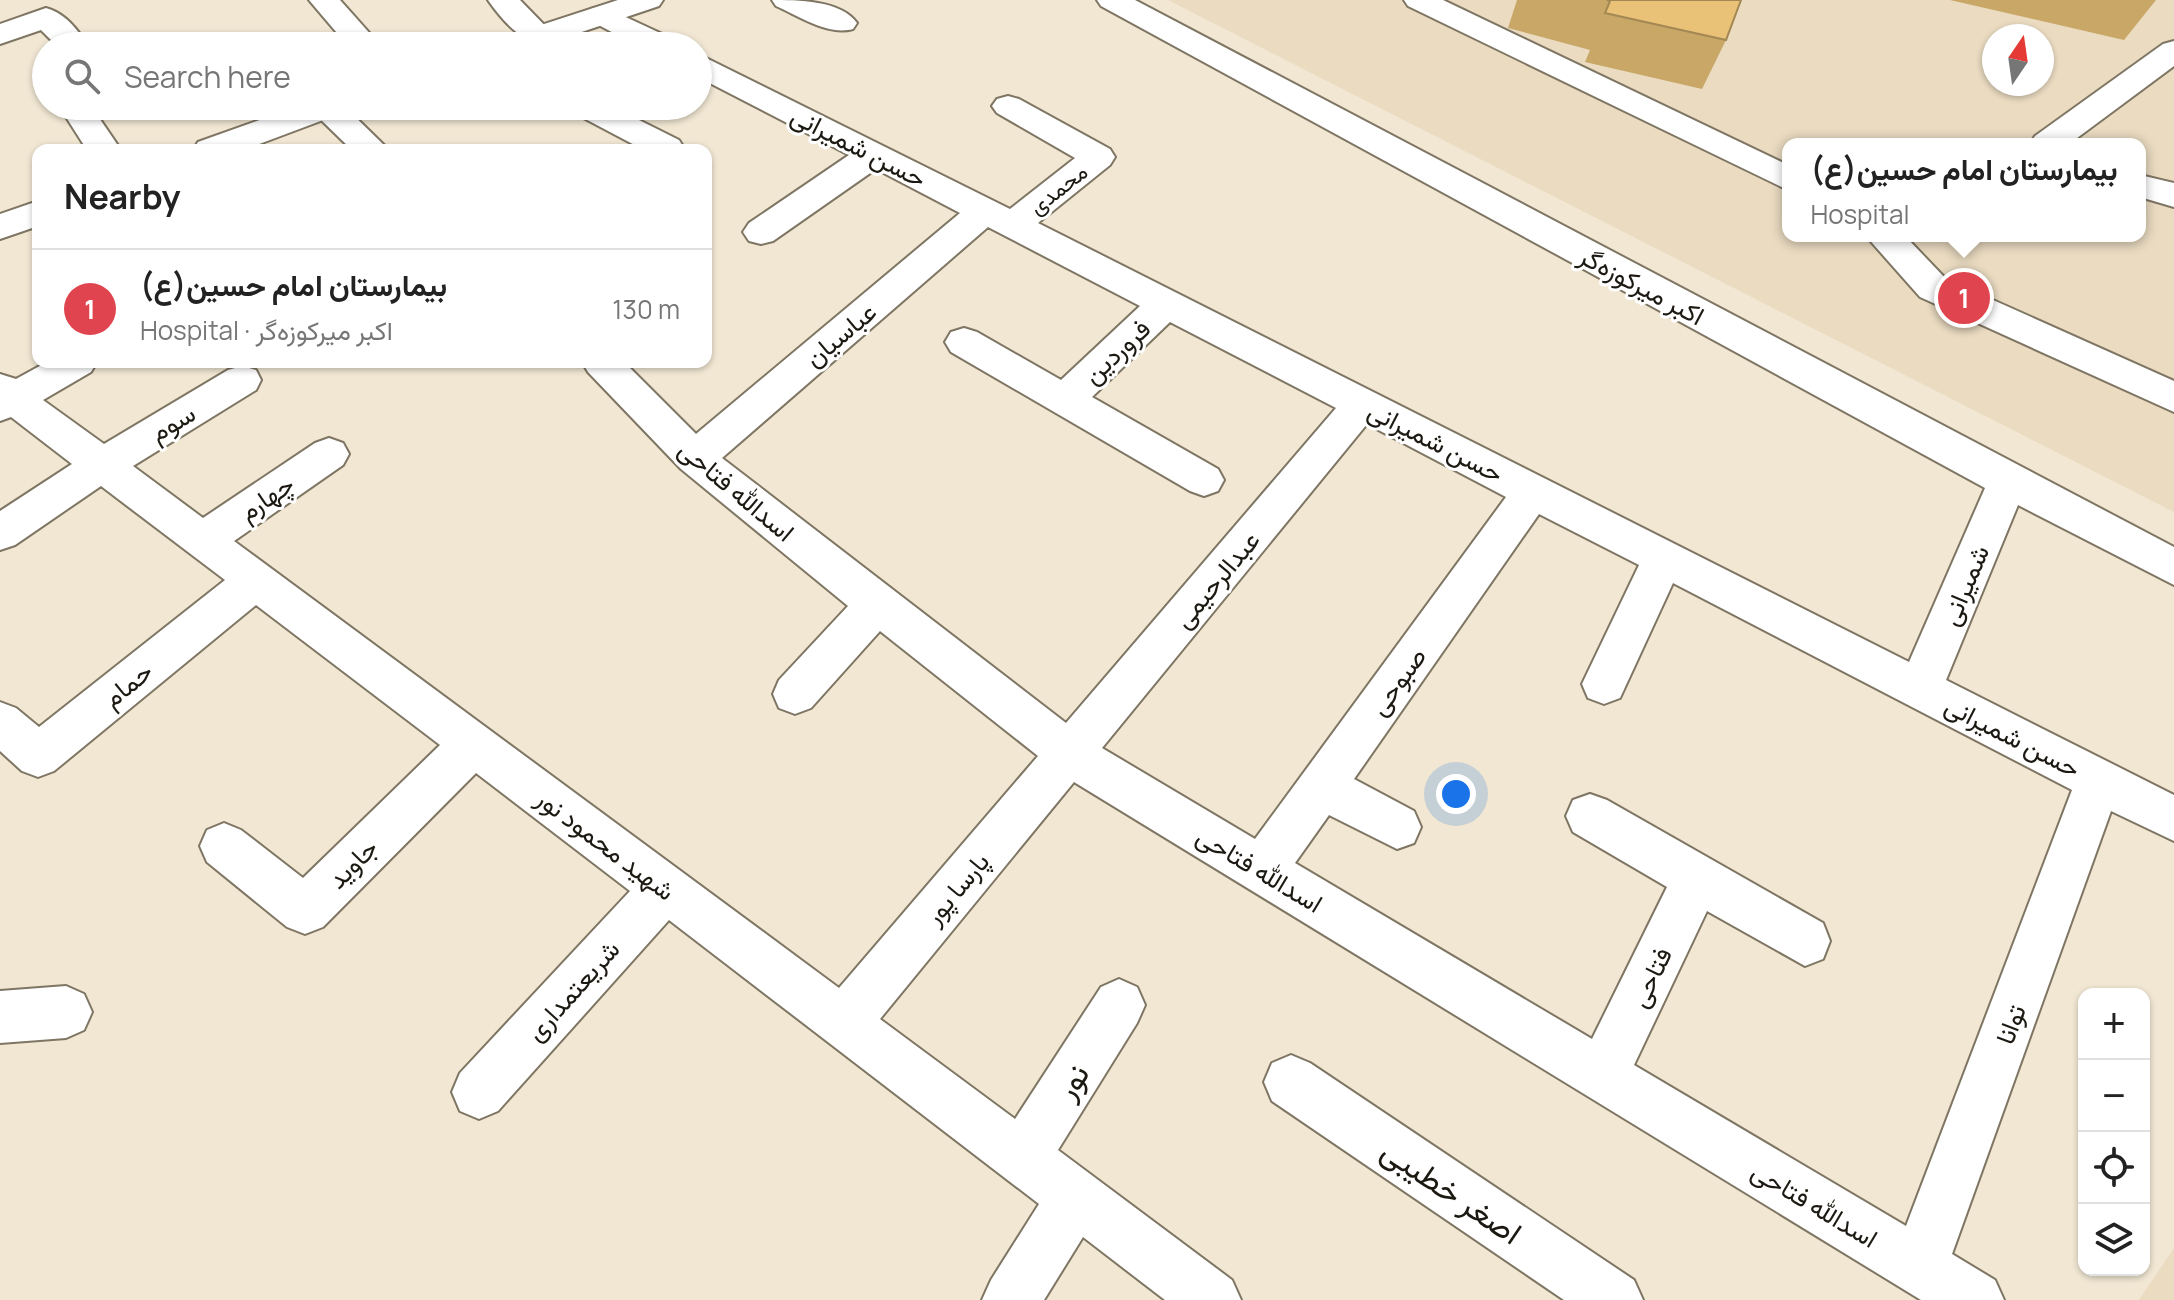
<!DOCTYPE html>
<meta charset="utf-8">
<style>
:root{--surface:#fff;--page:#f2f2f2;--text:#222;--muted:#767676;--line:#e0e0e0;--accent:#a53e1c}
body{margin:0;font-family:Manrope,Vazirmatn,sans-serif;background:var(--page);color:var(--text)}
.controls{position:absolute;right:24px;bottom:24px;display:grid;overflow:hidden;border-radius:16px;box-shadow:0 2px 6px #0004}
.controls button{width:72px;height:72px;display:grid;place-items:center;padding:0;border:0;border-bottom:2px solid var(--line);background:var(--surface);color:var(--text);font:40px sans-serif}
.compass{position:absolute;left:1982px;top:24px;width:72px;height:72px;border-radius:50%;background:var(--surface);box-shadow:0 2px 6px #0004;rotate:13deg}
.you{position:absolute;left:1456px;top:794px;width:28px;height:28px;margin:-20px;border:6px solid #fff;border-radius:50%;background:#1a73e8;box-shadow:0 0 0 12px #1a73e833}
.badge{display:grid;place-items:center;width:52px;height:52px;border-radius:50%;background:var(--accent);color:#fff;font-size:26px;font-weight:700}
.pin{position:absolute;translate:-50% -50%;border:4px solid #fff;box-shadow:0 2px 8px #0006}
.popup{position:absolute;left:1782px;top:138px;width:364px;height:104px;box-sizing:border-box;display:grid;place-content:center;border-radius:16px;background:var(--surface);filter:drop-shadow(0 2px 6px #0005);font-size:26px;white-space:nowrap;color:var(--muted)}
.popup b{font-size:30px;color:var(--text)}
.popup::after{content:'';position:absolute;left:50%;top:100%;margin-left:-16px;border:16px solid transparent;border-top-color:var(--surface)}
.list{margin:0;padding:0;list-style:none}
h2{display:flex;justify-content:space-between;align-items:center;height:104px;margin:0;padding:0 32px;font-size:34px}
h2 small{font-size:26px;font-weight:400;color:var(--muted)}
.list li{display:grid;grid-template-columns:52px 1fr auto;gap:24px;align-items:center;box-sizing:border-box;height:120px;padding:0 32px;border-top:2px solid var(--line)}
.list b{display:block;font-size:30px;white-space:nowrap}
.list p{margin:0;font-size:26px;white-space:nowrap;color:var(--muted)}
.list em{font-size:26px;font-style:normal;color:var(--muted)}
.icon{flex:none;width:44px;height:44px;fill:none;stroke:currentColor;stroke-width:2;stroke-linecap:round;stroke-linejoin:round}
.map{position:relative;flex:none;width:2174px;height:1300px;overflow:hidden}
.search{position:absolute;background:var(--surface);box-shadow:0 2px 6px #0004;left:32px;top:32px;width:680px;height:88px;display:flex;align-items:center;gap:20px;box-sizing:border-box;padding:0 28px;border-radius:44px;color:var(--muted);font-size:30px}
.panel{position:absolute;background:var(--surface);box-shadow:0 2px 6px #0004;left:32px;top:144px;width:680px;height:224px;border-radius:16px}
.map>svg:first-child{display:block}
.built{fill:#eadbc1;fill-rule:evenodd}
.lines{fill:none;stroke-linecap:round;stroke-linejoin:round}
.minor-casing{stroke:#7e7563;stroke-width:4}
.major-casing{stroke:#7e7563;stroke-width:4}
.minor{fill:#fff;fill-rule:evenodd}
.major{fill:#fff;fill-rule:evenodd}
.wall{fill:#c8a767}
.building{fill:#e9c278;stroke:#a38854;stroke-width:2}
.labels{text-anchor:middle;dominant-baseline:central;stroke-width:6;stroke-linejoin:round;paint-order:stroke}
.far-street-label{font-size:22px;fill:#1c1812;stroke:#fff}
.street-label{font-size:26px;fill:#1c1812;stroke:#fff}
.near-street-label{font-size:32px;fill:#1c1812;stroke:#fff}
</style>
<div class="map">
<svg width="2174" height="1300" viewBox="0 0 2174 1300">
<rect width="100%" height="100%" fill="#f1e7d3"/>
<path class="built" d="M1168 0H2174V512ZM1994 36H2042V84H1994ZM1788 144H2140V236H1788Z
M2174 1248V1300H2139Z"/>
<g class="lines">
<defs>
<path id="minor" d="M309 0H340L381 46H348Z
M488 0H520L555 36 551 43C526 49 502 20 488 0Z
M772 0C797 0 841 0 857 23L853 29C828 36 799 16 776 6Z
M1097 0H1135L2174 547V585L2018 505 1946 680 2174 795V841L2111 811 1952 1254 1995 1280 2004 1300H1921L1074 782 880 1019 1015 1119 1101 987 1119 979 1137 987 1145 1005 1137 1023 1058 1150 1232 1280 1241 1300H1165L1083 1237 1044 1300H982L991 1280 1039 1204 669 920 498 1111 479 1119 460 1111 452 1092 460 1073 630 891 476 773 323 927 305 934 287 927 207 862 200 846 207 830 224 823 241 830 303 878 440 745 256 605 54 771 38 777 22 771 0 751V702L16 708 39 727 225 580 101 486 15 545 0 550V511L72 464 11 417 0 421V374L16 379 47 362H97L91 372 43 400 104 444 228 370 242 366 256 370 261 380 256 390 133 466 203 518 315 443 329 438 343 443 349 454 343 465 234 541 839 988 1038 756 880 631 811 708 795 714 779 708 773 694 779 680 848 606 681 469 588 372 582 362H624L696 434 960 213 876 169 773 241 761 244 749 241 743 232 749 223 849 155 698 77V54L1010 209 1075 158 997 113 992 106 997 99 1008 96 1019 99 1110 149 1115 157 1110 165 1038 223 1909 662 1985 488 1101 6ZM988 227 1140 306 1061 380 977 332 964 328 951 332 945 342 951 352 1190 491 1204 496 1218 491 1224 480 1218 469 1092 397 1170 322 1336 408 1066 723 722 458ZM1367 424 1506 497 1255 839 1102 748ZM1539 514 1639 565 1582 684 1588 698 1604 704 1620 698 1673 583 2072 790 1906 1226 1634 1065 1707 911 1805 966 1823 959 1830 941 1823 923 1607 800 1590 794 1573 800 1566 816 1573 832 1667 887 1592 1039 1295 863 1329 815 1397 849 1414 843 1421 827 1414 811 1354 779Z
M1404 0H1443L1788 165V190L1408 6Z
M602 6 673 39 678 46H638L591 21 587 15 591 9Z
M46 8C62 12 75 26 84 40L80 46H57L41 30 0 44V24Z
M2174 41V66L2069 144H2030L2035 136 2163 44Z
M59 106H91L121 150H87Z
M312 106H344L389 150H352L316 115Z
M569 106H611L679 140 684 148 644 150 574 113Z
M2140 175 2174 183V207L2140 197Z
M1866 236H1905L1946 279 2174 381V412L1920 297Z
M66 986 84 994 92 1012 84 1030 66 1038 0 1043V991Z
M1291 1055 1310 1063 1634 1280 1643 1300H1564L1272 1101 1264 1082 1272 1063Z"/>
<path id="major" d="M618 0H663L659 6 540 46H493L498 39Z
M299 106H347L342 113 243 150H193L198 142Z
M38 201V226L0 239V214Z"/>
</defs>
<use href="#minor" class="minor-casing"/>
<use href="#major" class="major-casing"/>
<use href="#minor" class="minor"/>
<use href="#major" class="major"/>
</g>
<path class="wall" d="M1517 0H1741L1726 40 1702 89 1585 62 1590 50 1508 28Z
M1950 0H2156L2124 40Z"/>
<path class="building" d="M1607 0H1741L1726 40 1605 13 1610 1Z"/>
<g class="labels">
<g class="far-street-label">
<text transform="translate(1058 189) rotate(-38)">محمدی</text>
</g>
<g class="street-label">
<text transform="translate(859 146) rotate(27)">حسن شمیرانی</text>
<text transform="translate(1642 285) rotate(28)">اکبر میرکوزه‌گر</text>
<text transform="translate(840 334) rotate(-40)">عباسیان</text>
<text transform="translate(1116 351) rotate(-43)">فروردین</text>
<text transform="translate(172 422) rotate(-31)">سوم</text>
<text transform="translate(1436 441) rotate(27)">حسن شمیرانی</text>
<text transform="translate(737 490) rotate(40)">اسدالله فتاحی</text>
<text transform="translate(266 497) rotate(-34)">چهارم</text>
<text transform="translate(1216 579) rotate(-50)">عبدالرحیمی</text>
<text transform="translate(1964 585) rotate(-67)">شمیرانی</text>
<text transform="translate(1397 681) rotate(-54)">صبوحی</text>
<text transform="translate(127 684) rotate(-39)">حمام</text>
<text transform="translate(2013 736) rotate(27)">حسن شمیرانی</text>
<text transform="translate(606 844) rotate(37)">شهید محمود نور</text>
<text transform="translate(352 863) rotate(-45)">جاوید</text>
<text transform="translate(1260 869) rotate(31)">اسدالله فتاحی</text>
<text transform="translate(956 888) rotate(-50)">پارسا پور</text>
<text transform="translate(1650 977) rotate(-64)">فتاحی</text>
<text transform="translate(572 990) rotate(-48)">شریعتمداری</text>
<text transform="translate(2010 1024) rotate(-69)">توانا</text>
<text transform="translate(1815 1204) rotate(31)">اسدالله فتاحی</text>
</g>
<g class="near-street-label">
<text transform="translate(1071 1081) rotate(-57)">نور</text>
<text transform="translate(1452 1191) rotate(34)">اصغر خطیبی</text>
</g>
</g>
</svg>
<div class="controls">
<button>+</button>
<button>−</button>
<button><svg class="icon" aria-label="locate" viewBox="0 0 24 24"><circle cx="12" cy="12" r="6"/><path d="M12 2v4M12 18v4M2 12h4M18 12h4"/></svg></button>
<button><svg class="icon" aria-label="layers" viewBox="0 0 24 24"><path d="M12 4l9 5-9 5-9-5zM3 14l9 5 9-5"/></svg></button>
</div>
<svg class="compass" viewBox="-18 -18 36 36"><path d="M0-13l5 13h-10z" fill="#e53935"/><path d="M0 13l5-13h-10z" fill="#767676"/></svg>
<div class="you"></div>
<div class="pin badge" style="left:1964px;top:298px;background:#e0444e">1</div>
<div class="popup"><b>بیمارستان امام حسین(ع)</b>Hospital</div>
<div class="search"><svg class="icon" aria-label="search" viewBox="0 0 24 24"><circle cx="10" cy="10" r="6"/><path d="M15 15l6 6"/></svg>Search here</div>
<section class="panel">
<h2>Nearby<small></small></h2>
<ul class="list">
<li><span class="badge" style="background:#e0444e">1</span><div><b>بیمارستان امام حسین(ع)</b><p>Hospital · اکبر میرکوزه‌گر</p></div><em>130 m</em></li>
</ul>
</section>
</div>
